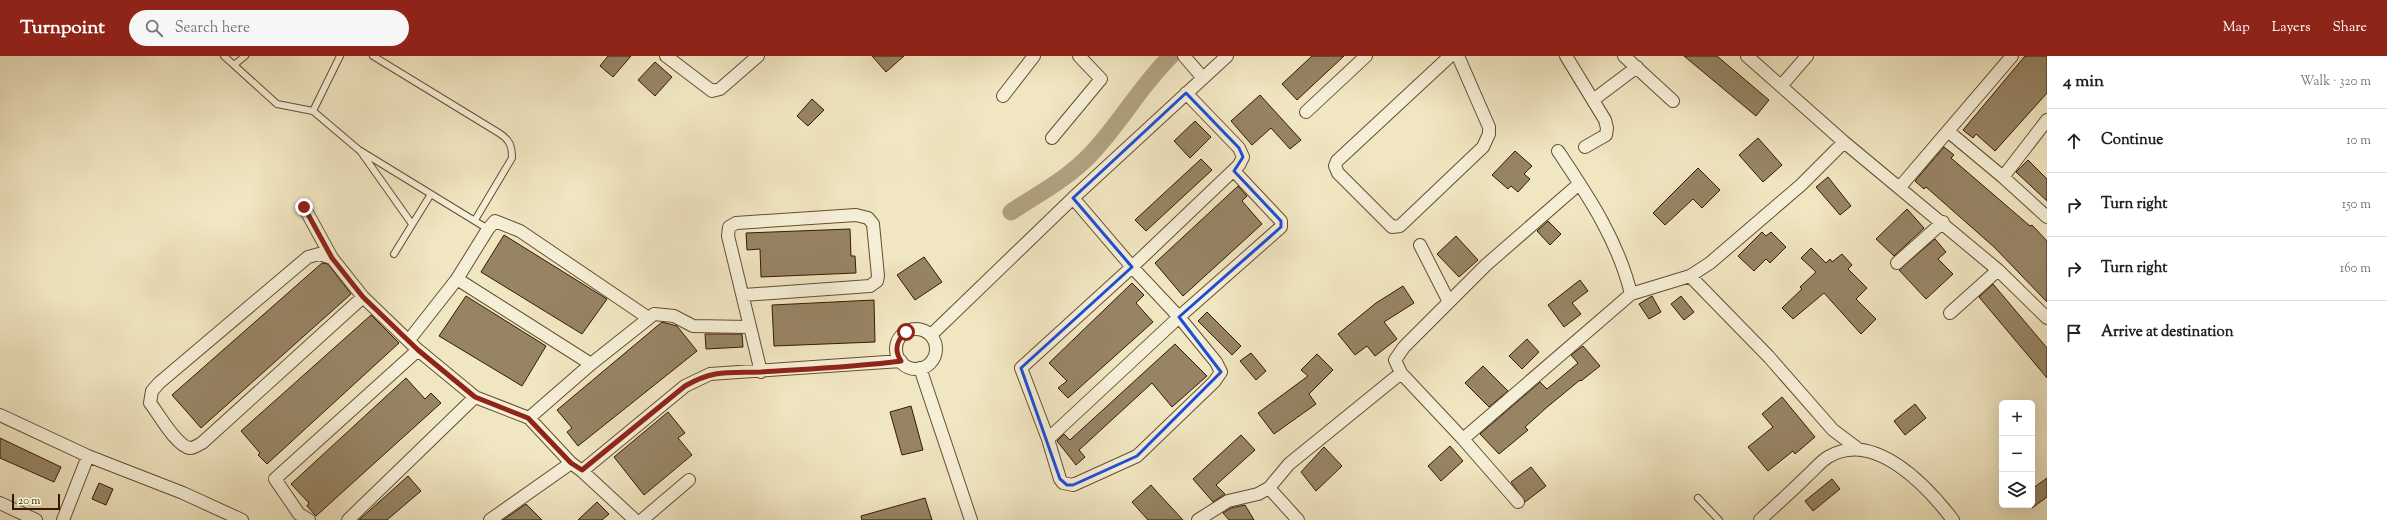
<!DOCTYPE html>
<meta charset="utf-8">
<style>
:root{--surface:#fff;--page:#f6f6f6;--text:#202124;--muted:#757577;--line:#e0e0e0;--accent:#8f2418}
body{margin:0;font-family:"Sorts Mill Goudy",serif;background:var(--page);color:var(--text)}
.controls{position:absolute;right:12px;bottom:12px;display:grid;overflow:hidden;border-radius:6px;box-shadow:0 4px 16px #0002}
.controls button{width:36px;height:36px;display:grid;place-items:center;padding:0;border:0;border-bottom:1px solid var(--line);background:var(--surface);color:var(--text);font:20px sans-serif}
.scale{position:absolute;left:12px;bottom:10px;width:48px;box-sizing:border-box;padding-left:4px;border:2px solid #361a00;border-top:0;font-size:11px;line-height:14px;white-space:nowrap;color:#361a00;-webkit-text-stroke:3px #f6efd7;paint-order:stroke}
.stop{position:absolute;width:12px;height:12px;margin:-9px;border:3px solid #8f2418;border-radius:50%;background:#fff}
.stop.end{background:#8f2418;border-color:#fff;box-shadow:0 1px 4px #0008}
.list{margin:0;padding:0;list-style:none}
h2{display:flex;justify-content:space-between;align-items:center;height:52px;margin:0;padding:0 16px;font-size:17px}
h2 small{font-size:13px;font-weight:400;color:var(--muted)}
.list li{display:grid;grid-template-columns:26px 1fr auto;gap:12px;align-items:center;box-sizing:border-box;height:64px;padding:0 16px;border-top:1px solid var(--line)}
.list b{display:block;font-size:15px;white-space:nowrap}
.list em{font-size:13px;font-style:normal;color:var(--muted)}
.icon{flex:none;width:22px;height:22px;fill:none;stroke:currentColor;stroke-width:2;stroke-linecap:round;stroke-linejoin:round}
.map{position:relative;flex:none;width:2047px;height:464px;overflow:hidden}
header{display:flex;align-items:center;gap:24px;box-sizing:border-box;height:56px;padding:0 20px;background:var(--accent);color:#fff}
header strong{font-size:19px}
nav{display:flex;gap:22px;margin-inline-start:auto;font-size:14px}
.search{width:280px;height:36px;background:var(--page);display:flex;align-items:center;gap:10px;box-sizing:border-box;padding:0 14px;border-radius:22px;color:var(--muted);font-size:15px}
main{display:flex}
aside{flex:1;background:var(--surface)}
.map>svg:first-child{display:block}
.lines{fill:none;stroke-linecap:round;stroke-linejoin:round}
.canal{stroke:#b1a180;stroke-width:17}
.building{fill:#978465;stroke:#361a00}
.service-casing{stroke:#654d30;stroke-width:8}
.minor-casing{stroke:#654d30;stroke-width:14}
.service{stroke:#f6efd7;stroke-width:6}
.minor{stroke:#f6efd7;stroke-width:12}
.route{stroke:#8f2418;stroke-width:5}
.marked{fill:none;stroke:#1d4ed8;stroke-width:3;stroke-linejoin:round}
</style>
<header>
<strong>Turnpoint</strong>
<div class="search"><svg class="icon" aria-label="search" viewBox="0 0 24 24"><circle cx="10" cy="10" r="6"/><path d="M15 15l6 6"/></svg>Search here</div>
<nav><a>Map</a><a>Layers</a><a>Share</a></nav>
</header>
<main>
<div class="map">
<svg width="2047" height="464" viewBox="0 0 2047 464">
<rect width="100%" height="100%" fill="#f1e6c2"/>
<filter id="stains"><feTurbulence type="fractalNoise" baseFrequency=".005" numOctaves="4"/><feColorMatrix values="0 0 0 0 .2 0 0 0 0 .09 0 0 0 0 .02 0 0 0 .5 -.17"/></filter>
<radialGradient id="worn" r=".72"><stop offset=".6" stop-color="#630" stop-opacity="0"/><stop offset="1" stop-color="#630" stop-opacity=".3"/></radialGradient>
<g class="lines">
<path class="canal" d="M1011 156C1038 138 1067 123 1090 99 1120 68 1140 30 1171 0"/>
</g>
<path class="building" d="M608 0H631L613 21 600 10Z
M872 0H904L886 16Z
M1312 0H1344L1297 44 1282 28Z
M1684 0H1717L1769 44 1756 60Z
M2025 0H2047V37L1995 95 1976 78 1973 82 1963 74Z
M655 6 672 21 655 40 638 24Z
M1260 39 1301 84 1290 93 1271 72 1252 89 1231 65Z
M812 43 824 54 808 70 797 60Z
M1195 65 1211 81 1190 102 1174 85Z
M1758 82 1782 109 1763 126 1739 99Z
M1944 91 1954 99 1951 102 2030 170 2032 169 2047 185V246L1994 191 1926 131 1924 133 1915 125Z
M1515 95 1532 110 1524 118 1530 123 1518 136 1511 130 1508 133 1492 119Z
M1201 103 1212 114 1146 175 1135 164Z
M2028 104 2047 123V145L2016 116Z
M1698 112 1720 134 1702 152 1693 143 1665 169 1653 157Z
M1828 121 1851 150 1840 159 1816 131Z
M1238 130 1247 140 1242 145 1262 168 1183 240 1155 207Z
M1907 153 1924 172 1894 200 1876 183Z
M1548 165 1561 178 1550 189 1537 175Z
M850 173 851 200H855L856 217 761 221 760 193 747 194 746 177Z
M1762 176 1766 180 1771 176 1786 191 1770 207 1766 203 1754 215 1738 200Z
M504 179 607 243 582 278 481 216Z
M1456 180 1478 204 1459 221 1437 198Z
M1935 183 1946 196 1938 203 1953 218 1926 243 1899 214Z
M1811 192 1826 207 1830 203 1832 206 1842 198 1852 209 1848 213 1867 232 1856 243 1876 263 1861 278 1824 237 1793 263 1782 252 1802 233 1800 231 1816 216 1801 202Z
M924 201 942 226 915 244 897 219Z
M322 207 328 208 351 238 201 372 172 339Z
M1580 224 1588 235 1572 247 1581 258 1564 271 1548 249Z
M1132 227 1144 239 1136 247 1153 266 1068 342 1058 332 1067 325 1049 307Z
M1993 228 2047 292V322L1979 241Z
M1403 230 1414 247 1384 266 1397 283 1375 300 1367 290 1355 299 1338 278 1376 247Z
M466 240 546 290 522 330 439 280Z
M1652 240 1661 256 1649 263 1639 248Z
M1681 240 1694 256 1684 264 1671 248Z
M874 244 875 286 774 290 772 249Z
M1207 256 1241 290 1232 299 1198 265Z
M371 259 399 287 267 408 258 399 260 397 241 375Z
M662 266 677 270 697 295 578 390 567 376 572 372 557 354Z
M705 278H742L743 291 706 293Z
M1527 283 1539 296 1522 313 1509 300Z
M1175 288 1207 320 1172 351 1152 327 1079 394 1085 401 1076 409 1057 385 1064 378 1070 384Z
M1583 290 1600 310 1581 325 1580 324 1546 352 1525 371 1528 374 1499 398 1480 378 1540 326 1547 333 1578 307 1571 299Z
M1251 297 1266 315 1256 324 1240 305Z
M1317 298 1333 314 1309 338 1316 348 1274 378 1258 357 1308 320 1301 314Z
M1483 310 1508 335 1489 351 1465 327Z
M406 322 425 343 431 337 441 347 316 460 307 450 309 447 291 428Z
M1782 341 1815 381 1795 398 1793 395 1768 415 1748 391 1773 371 1762 358Z
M1915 348 1926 362 1905 379 1894 365Z
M911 350 923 394 902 399 890 356Z
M668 356 685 377 678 382 692 399 644 439 614 401Z
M1241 379 1255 394 1216 429 1225 438 1213 446 1193 423Z
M0 382 61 411 54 426 0 402Z
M1450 390 1463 405 1441 425 1428 410Z
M1324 391 1342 410 1316 435 1301 416Z
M1531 411 1546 430 1525 446 1511 426Z
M408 420 421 435 387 464H359Z
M2047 422V441L2032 452V433Z
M1832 423 1840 433 1813 455 1805 445Z
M99 427 113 433 106 449 92 443Z
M1151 429 1158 437 1183 464H1148L1139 454 1132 446Z
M925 442 932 464H862L861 460Z
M597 446 609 458 602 464H578Z
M526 448 542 464H503Z
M1245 449 1254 464H1229L1223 457 1231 452Z"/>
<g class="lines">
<defs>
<path id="service" d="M224 0 277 48 313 55 359 94 488 173
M373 0 499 77C510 84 512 90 512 102L475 164
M234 9 245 0
M313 55 340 0
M361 96 412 168
M394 198 431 138
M1698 442 1719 464"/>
<path id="minor" d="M666 0 712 35 720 33 758 0
M1184 0 1203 22
M1450 0 1337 105 1335 110 1338 117 1392 171 1400 170 1483 91 1489 78V71L1458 0
M1566 0 1605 64 1607 72 1606 79 1585 91
M1624 0 1673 45
M1747 0 1844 86 1998 214 2047 262
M1781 30 1807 0
M1003 40 1034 0
M1593 44 1637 11
M1306 56 1366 0
M1949 76 2003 121 2047 161
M1052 82 1101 23 1079 0
M1558 95C1588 140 1618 184 1631 238
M2003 121 2047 64
M1900 131 2012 0
M1073 142 1132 211 1179 261 1216 306 1221 316 1214 326 1137 400 1073 429 1063 427 1060 423 1048 383 1021 312 1132 211 1239 109 1243 101 1239 92 1186 37
M304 151 332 202
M1420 189 1449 246
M1897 207 1943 166
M1690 220 1769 301 1833 374 1857 392
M457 223 488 173 495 165 520 175 647 261
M744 239 870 230 877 225 878 220 873 168 868 162 856 159 736 167 729 171 728 180 761 316
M363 241 202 387C198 389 194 392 190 392 176 390 159 358 150 347L152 335 159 327 308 201 319 198 332 202 363 241 418 294 475 341 529 362 571 407 582 415 635 464
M1950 257 1998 214
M896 293a20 20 0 1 1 40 0a20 20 0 1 1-40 0Z
M931 279 1073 142 1227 0
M409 284 457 223 591 308
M920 312 971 464
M1401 317 1463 383 1631 238 1690 220 1710 207 1801 129 1844 86
M0 359 88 400 183 437 242 464
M529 362 591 308 654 258 674 260 693 270 749 271
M1048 383 1179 261 1281 171V165L1234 115
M1463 383 1518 446
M582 415 685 330 710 318 901 305
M1269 432 1298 464
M0 447 36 464
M63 464 88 400
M309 464 299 458 275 423 418 294
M348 464 475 341
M490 464 571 407
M642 464 689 424
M1198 464 1228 445 1258 438 1269 432 1289 408 1401 317 1395 304 1404 291 1486 209 1579 128
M1760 464C1776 449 1792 435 1807 420 1814 414 1820 406 1828 401 1874 373 1927 430 1953 464"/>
</defs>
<use href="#service" class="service-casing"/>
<use href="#minor" class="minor-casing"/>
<use href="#service" class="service"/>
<use href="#minor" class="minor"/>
</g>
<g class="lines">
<path class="route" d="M304 151 332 202 363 241 418 294 475 341 528 362 571 407 582 414 685 330C714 313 730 317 761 316 808 313 855 311 901 305 894 294 896 285 906 276"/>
</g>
<path class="marked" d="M1186 37 1239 92 1243 101 1234 115 1281 165V171L1179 261 1221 316 1137 400 1073 429H1067L1060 423 1021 312 1132 211 1073 142Z"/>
<rect width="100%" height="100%" filter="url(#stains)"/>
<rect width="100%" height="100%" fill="url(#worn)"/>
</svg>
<div class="controls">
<button>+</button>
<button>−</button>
<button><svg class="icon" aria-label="layers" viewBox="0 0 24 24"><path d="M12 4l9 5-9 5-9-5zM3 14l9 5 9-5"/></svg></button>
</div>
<div class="scale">20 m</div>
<div class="stop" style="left:906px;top:276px"></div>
<div class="stop end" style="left:304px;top:151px"></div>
</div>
<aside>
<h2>4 min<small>Walk · 320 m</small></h2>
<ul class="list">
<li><svg class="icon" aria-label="ahead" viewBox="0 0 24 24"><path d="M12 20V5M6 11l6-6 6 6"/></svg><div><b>Continue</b></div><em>10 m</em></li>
<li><svg class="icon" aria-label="right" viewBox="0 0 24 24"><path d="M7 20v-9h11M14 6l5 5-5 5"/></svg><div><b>Turn right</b></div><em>150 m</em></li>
<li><svg class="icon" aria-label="right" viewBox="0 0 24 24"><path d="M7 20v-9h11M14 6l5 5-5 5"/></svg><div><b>Turn right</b></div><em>160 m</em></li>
<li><svg class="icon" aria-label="arrive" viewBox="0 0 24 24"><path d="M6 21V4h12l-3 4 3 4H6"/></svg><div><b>Arrive at destination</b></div></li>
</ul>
</aside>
</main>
